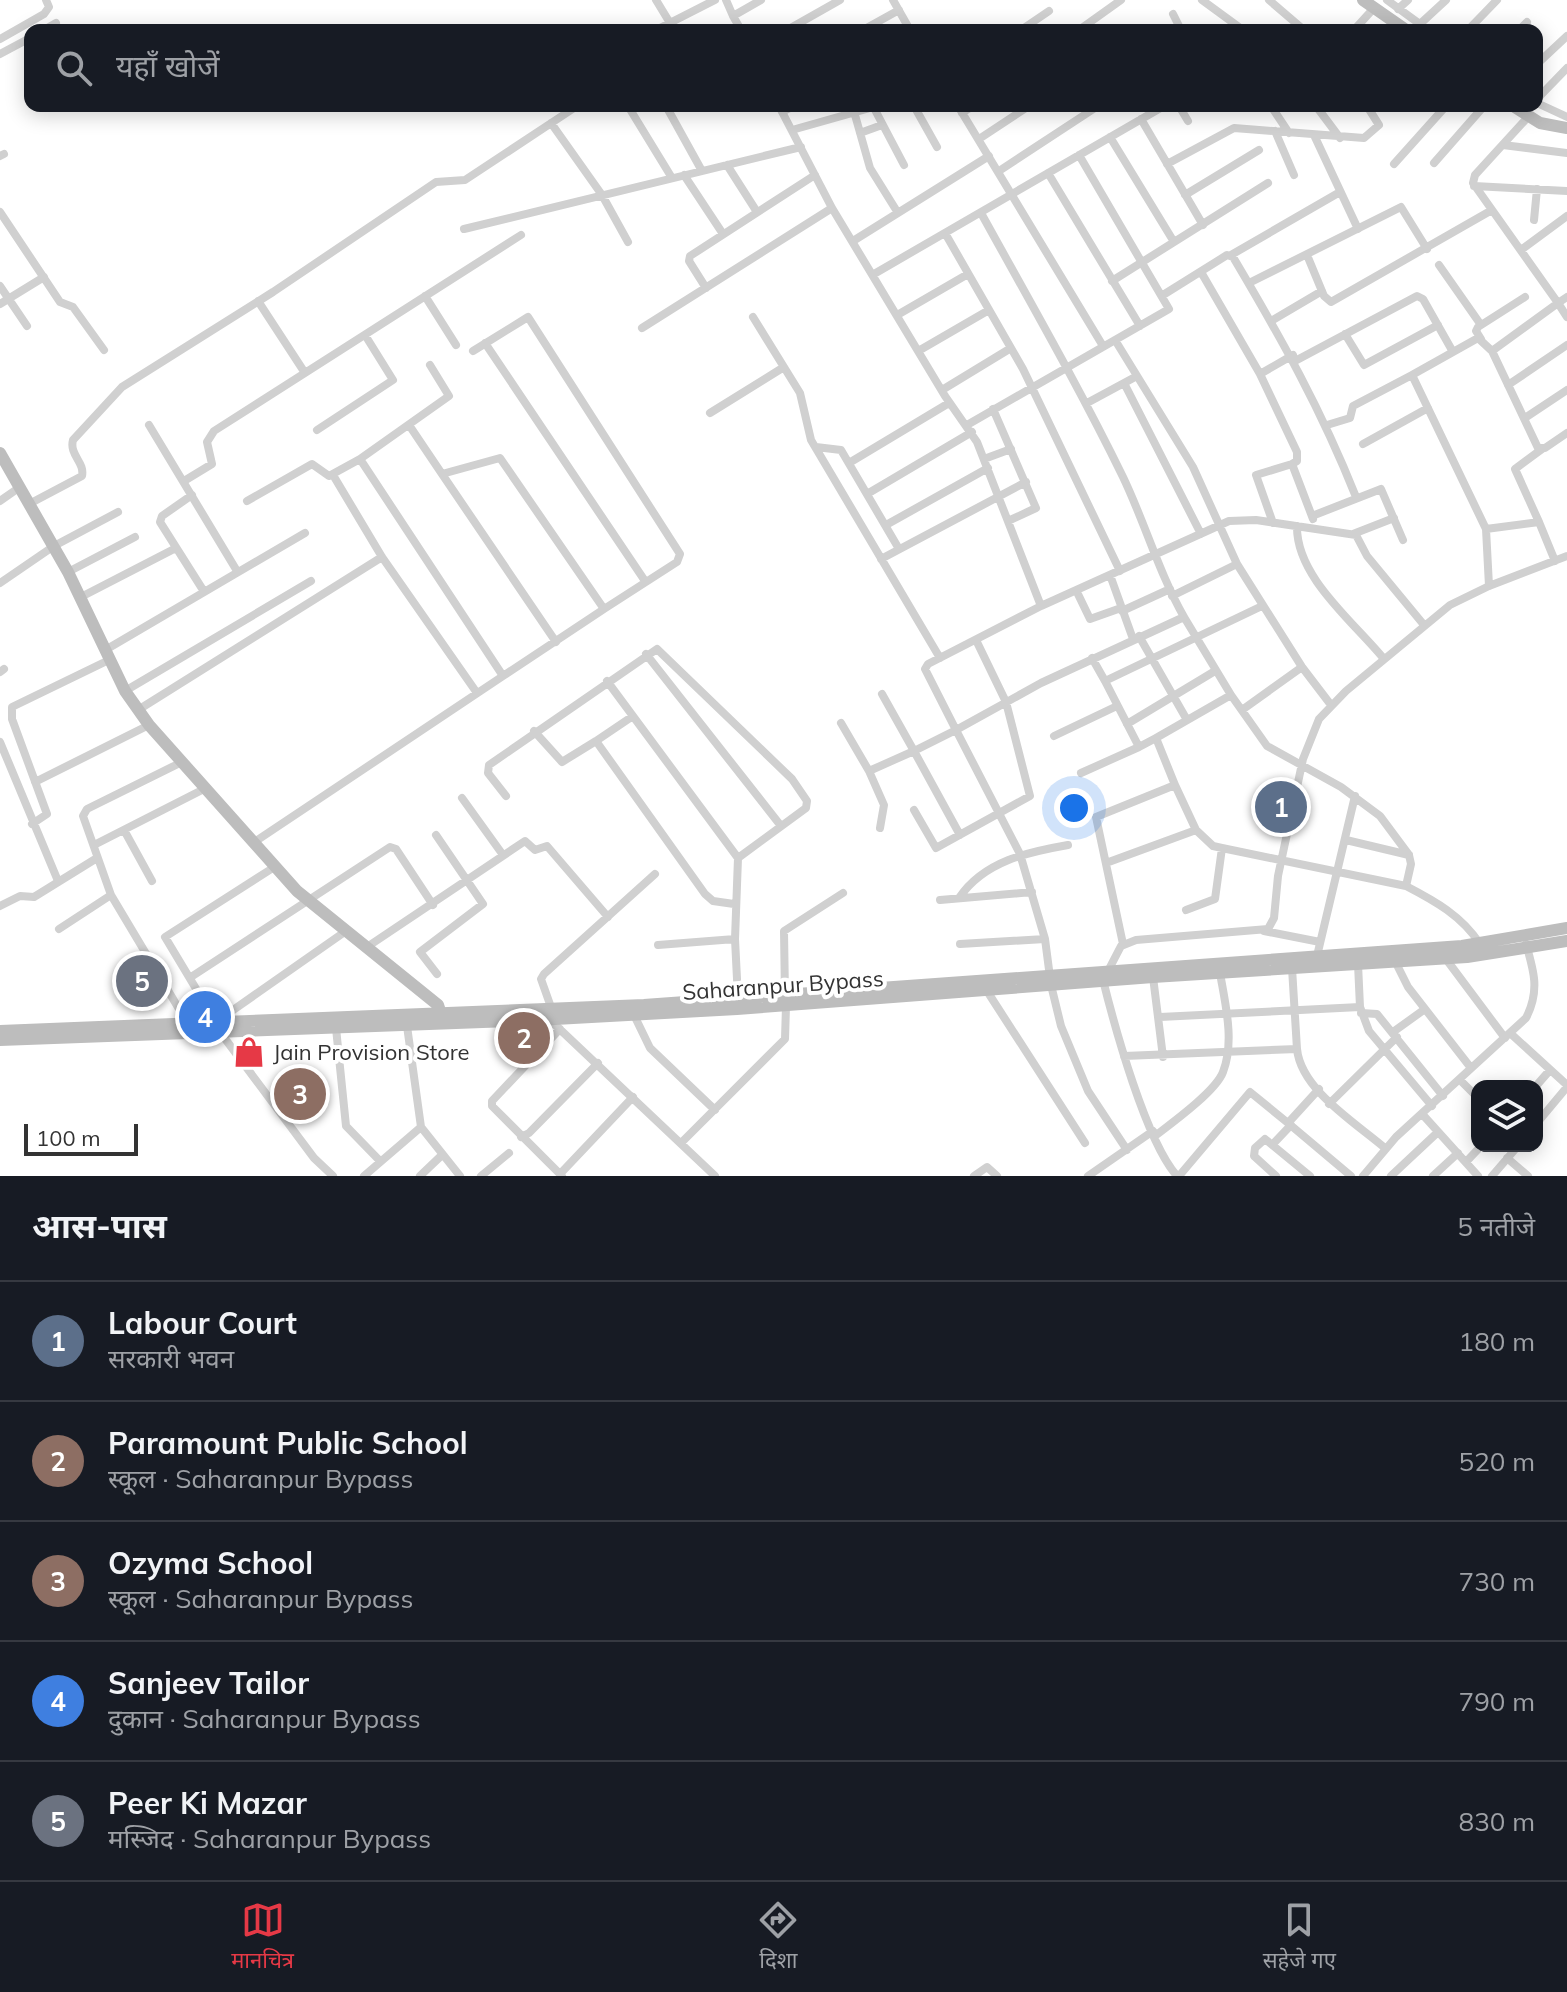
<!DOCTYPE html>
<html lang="hi">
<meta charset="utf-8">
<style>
:root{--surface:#171b24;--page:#20242c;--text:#f1f3f6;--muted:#9ea1a6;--line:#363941;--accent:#e63946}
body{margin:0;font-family:Mulish,"Noto Sans Devanagari",sans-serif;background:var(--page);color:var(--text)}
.controls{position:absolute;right:24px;bottom:24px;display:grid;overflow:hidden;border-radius:16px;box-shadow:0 4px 20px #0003}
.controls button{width:72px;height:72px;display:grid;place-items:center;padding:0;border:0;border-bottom:2px solid var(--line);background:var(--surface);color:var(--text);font:40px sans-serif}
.scale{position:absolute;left:24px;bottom:20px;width:114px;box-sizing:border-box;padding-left:8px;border:4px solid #333;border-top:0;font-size:22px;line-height:28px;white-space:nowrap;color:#333;-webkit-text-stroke:6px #fff;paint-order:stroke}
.you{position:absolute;left:1074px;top:808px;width:28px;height:28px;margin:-20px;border:6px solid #fff;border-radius:50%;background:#1a73e8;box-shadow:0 0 0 12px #1a73e833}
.badge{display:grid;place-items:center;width:52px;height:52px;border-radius:50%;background:var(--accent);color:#fff;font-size:26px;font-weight:700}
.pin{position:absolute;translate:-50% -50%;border:4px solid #fff;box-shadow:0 2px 8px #0006}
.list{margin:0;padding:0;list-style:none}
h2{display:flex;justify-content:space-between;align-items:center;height:104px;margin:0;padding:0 32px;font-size:34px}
h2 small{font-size:26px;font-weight:400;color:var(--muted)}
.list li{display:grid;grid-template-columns:52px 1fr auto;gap:24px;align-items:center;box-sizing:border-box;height:120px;padding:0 32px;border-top:2px solid var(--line)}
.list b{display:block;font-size:30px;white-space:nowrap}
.list p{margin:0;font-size:26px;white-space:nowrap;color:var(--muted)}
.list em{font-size:26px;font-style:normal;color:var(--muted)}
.icon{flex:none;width:44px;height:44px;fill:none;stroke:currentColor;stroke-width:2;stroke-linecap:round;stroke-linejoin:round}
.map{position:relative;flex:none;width:1567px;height:1176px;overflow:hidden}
.search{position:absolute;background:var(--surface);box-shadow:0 4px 20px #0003;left:24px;right:24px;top:24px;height:88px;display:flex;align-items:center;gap:20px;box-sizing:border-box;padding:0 28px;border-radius:16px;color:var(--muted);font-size:30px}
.sheet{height:704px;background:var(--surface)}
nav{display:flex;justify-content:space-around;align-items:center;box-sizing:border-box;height:112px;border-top:2px solid var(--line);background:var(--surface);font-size:22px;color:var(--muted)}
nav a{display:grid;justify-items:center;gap:4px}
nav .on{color:var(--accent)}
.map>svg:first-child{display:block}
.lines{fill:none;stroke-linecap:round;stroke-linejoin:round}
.street{stroke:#d0d0d0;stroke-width:8}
.secondary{stroke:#bdbdbd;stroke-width:12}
.labels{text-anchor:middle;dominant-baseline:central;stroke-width:8;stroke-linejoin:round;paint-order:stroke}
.street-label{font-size:22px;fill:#333;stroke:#fff}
.poi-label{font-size:22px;fill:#333;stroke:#fff;text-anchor:start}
</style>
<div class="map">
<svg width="1567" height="1176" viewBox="0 0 1567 1176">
<rect width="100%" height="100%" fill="#fff"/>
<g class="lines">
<path class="street" d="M656 0 670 23
M726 0 733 16 761 0
M893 0 910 30
M1202 0 1243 30
M1269 0 1304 30
M1387 0 1428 30
M1398 9 1408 0
M1173 14 1181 30
M733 16 741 30
M1420 24 1446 0
M44 30 56 23
M656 30 715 0
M787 30 840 0
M863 30 899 10
M1021 30 1049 11
M1079 30 1121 0
M1354 30 1374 8
M1468 30 1497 0
M1519 30 1527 22
M0 39 44 14 49 7 46 0
M0 54 30 38
M1537 64 1567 36
M1537 99 1567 68
M1537 103 1567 117
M628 106 672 178
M666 106 702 171
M779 106 832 208 945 396 977 442 1041 606
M914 106 937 147
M958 106 1103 346
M1179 106 1188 121
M1271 106 1289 133
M1316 106 1340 138
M874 108 904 165
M782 112 794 106
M962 113 973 106
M855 115 870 168 898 213
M1141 119 1203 225
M551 123 602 195 628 242
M792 130 877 106
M1275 131 1294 175
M860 133 882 125
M1314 135 1358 229
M1110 137 1174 242
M979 139 1029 106
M1503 145 1567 153
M0 156 4 154
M1434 163 1484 106
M1167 164 1234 128 1364 138 1379 125 1367 106
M1394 164 1446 106
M727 165 757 212
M999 171 1098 106
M1048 173 1140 326
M684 175 723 234
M1474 186 1567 191
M1185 195 1259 150
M0 212 60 302 73 307 104 350
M981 213C1029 300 1079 387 1123 477 1145 523 1159 573 1184 617
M1534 220 1537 189
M464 229 801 147
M945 233 1023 369 1120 571
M853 241 989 156
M1521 250 1567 216
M1231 255 1340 192
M1307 255 1324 296 1331 302 1492 210
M1439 265 1481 325
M1201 272 1260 374 1297 452V461L1292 464 1256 475 1273 523
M874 274 1164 106
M1112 281 1268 183
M1249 283 1401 207 1427 249
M0 286 27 326
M706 288 689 261 690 256 815 175
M1163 295 1227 255 1233 257C1281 338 1321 409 1356 497
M425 296 456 345
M1567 297 1558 303 1567 317
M258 301 305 373
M0 304 44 277
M899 314 968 274
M753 317 800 393 811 440 940 658
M1271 321 1322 291
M642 328 832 208
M1345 334 1364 365 1438 325
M1481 339 1476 331 1478 327 1525 297
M1115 340 1193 467 1237 564 1302 667 1331 705
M485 343 645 581
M920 350 989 310
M473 351 528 317 680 554 677 562 604 609
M1492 351 1538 448H1545L1567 433
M1295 361 1417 296 1423 299 1453 352
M1260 374 1293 355
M1124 383 1201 534
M1508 385 1567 345
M942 390 1011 348
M1087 403 1137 376
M993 409 1036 508 1008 521
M710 413 784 367
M1525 418 1567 390
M149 425 237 571
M409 425 442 474
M967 425 1169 309 1079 155
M1327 425 1350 418 1353 406 1412 375
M317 430 393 380 365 335
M1363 444 1428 408
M816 447 841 450 899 549
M360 459 449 396 430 365
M984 459 1011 449
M849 463 949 403
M1292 464 1313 519
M333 475 382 557 477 693
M184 481 212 464 207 442 214 431 521 235
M867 494 972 432
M192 495 162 516 160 522 203 590
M0 501 20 487
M247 501 312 464 329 476 360 459 503 676 253 843
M29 504 82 476C85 462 69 455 73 440L122 387 273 292 436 182 465 180 577 106
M1312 516 1381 489 1403 540
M1539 522 1515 469 1542 449
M886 525 988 468
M1297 526C1296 577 1354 622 1384 659
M1486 529 1539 522 1555 561
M1353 534 1394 518
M881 559 1026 482
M68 572 135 537
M1110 575 1133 639
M0 583 54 546 118 512
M1489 586 1486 529 1412 375 1478 338 1492 351 1558 303 1473 183 1475 175 1528 117
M1076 590 1090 619 1121 608
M1172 596 1237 564
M79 598 176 548
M1122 611 1170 589
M1139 636 1187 720
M107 649 305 533
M646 654 781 826
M1092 658 1105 681 1262 606
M0 672 4 669
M503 676 604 609 500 458 442 474 556 642
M607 681 738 858 735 939 658 945
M1105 681 1139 747 1156 738
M125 691 311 581
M1231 695 1184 617 1041 683 956 730 925 669 928 664 1041 606 1229 521 1256 520 1356 535 1367 556 1424 625
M138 710 382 557
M1242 710 1302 667
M633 716 596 741 705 894 713 901 734 904
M841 723 869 771
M1127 724 1215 671
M534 731 562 762 596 741
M1054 736 1117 706
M0 742 58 881
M180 763 87 809 83 816 111 895 188 1024
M1081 773 1139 747
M35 782 149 725
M506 796 488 773 489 765 657 649 792 779 807 801 806 808 738 858
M462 798 503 855
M914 810 936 848 1030 796 1006 702 976 640
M32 824 47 814 12 719V707L111 659
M880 828 884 805 869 771 914 751 882 694
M124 830 152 881
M436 835 483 904 420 952 437 974
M960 835 914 751 956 730 1020 854 1045 939 1051 985 1061 1026 1088 1091 1127 1150
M1346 840 1409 855
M94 845 204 789
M1106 863 1196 830 1213 846 1222 848 1406 886 1411 864 1409 855 1380 816 1341 787 1267 746 1231 695 1156 738 1175 785
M276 866 165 937 216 1022 346 931
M1406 886C1435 901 1462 916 1480 944
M959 898C984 861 1028 852 1068 845
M940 900 1032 892
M0 906 20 896 34 897 97 858
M1186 910 1215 899 1222 848
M59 929 111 895
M1264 931 1320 942
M735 939 738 999
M960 944 1045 939
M1123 944 1096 817 1175 785 1196 830
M367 947 525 841 535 850 547 846 608 917
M1443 955 1505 1038
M1317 956 1355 796
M1395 961 1408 987 1471 1068
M1108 971 1121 946 1136 940 1268 929 1274 918 1278 876 1303 759 1319 719 1346 691 1450 605 1489 586 1567 556
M191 977 390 847 396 849 433 905
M1153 977 1163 1057
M1103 980C1115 1028 1146 1141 1177 1176
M987 991 1085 1143
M785 996 784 931 843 893
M1360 1007 1369 1031 1432 1106
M552 1010 541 979 544 974 655 874
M1361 1013 1377 1014 1443 1096
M634 1015 650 1048 715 1110
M1160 1017 1360 1007 1358 964
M550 1020 715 1176
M407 1026 421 1127 460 1176
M336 1028 346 1126 380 1161
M560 1029 492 1101V1106L562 1176
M220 1032 314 1158 333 1176
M1393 1032 1425 1009
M1510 1033 1567 1085
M1297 1049C1301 1090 1356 1123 1386 1149
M1124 1056 1297 1049 1292 968
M1460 1080 1477 1097
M1536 1086 1550 1070
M1319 1089 1288 1123 1351 1176
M1329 1104 1397 1037
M1423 1115 1478 1176
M1537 1123 1567 1087
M1155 1136C1172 1123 1216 1091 1223 1072 1235 1041 1225 1003 1220 973
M521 1137 529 1133 598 1063
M681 1143 785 1039 786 1006
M1273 1144 1291 1125
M1507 1158 1528 1176
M1466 1162 1481 1146
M560 1174 633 1097
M364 1176 421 1127
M420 1176 442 1155
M481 1176 509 1153
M974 1176 987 1167 997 1176
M1088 1176 1153 1131
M1179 1176 1250 1092 1288 1123
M1276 1176 1254 1156 1255 1148 1265 1139 1310 1176
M1363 1176 1396 1137 1526 1018C1540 991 1534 971 1526 944
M1391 1176 1438 1132
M1433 1176 1458 1153
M1492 1176 1518 1146"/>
<path class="secondary" d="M1363 0 1406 30
M1513 106 1540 123 1567 128
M0 453 68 572 125 691 149 725 297 891 438 1005 443 1020
M0 1031 644 1005 1462 946 1567 928
M0 1040 537 1020 737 1009 1153 977 1467 957 1567 941"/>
</g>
<defs>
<symbol id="shop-bare" viewBox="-9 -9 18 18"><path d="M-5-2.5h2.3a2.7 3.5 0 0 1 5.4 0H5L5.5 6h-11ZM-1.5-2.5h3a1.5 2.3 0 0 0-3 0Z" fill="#e63946" stroke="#fff" stroke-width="2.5" paint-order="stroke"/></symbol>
</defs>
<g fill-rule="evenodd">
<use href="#shop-bare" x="227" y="1030" width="44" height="44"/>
</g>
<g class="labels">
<g class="street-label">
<text transform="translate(783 985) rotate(-4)">Saharanpur Bypass</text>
</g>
<g class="poi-label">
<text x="273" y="1052">Jain Provision Store</text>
</g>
</g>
</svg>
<div class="controls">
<button><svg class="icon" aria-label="layers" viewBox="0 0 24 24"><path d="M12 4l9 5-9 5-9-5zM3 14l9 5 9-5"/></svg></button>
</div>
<div class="scale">100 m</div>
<div class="you"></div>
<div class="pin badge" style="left:1281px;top:807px;background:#5c6f8a">1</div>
<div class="pin badge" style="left:524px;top:1038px;background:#8d6e63">2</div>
<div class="pin badge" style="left:300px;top:1094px;background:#8d6e63">3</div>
<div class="pin badge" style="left:205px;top:1017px;background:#3f7fe0">4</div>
<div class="pin badge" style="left:142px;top:981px;background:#6b7280">5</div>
<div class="search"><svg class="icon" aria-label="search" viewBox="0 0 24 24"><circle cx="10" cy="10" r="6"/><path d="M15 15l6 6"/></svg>यहाँ खोजें</div>
</div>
<section class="sheet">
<h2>आस-पास<small>5 नतीजे</small></h2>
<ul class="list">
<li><span class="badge" style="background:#5c6f8a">1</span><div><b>Labour Court</b><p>सरकारी भवन</p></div><em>180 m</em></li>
<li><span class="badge" style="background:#8d6e63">2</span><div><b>Paramount Public School</b><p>स्कूल · Saharanpur Bypass</p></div><em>520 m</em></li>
<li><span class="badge" style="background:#8d6e63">3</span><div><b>Ozyma School</b><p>स्कूल · Saharanpur Bypass</p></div><em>730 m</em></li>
<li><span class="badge" style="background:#3f7fe0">4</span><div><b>Sanjeev Tailor</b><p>दुकान · Saharanpur Bypass</p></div><em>790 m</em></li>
<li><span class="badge" style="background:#6b7280">5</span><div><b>Peer Ki Mazar</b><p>मस्जिद · Saharanpur Bypass</p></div><em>830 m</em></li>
</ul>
</section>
<nav>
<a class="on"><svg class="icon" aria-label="map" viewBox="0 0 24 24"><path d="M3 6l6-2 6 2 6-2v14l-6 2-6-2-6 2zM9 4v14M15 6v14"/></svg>मानचित्र</a>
<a><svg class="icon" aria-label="directions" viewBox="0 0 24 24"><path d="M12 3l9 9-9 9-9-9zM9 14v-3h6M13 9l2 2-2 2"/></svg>दिशा</a>
<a><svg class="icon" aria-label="saved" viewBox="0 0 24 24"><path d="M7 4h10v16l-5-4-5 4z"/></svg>सहेजे गए</a>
</nav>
